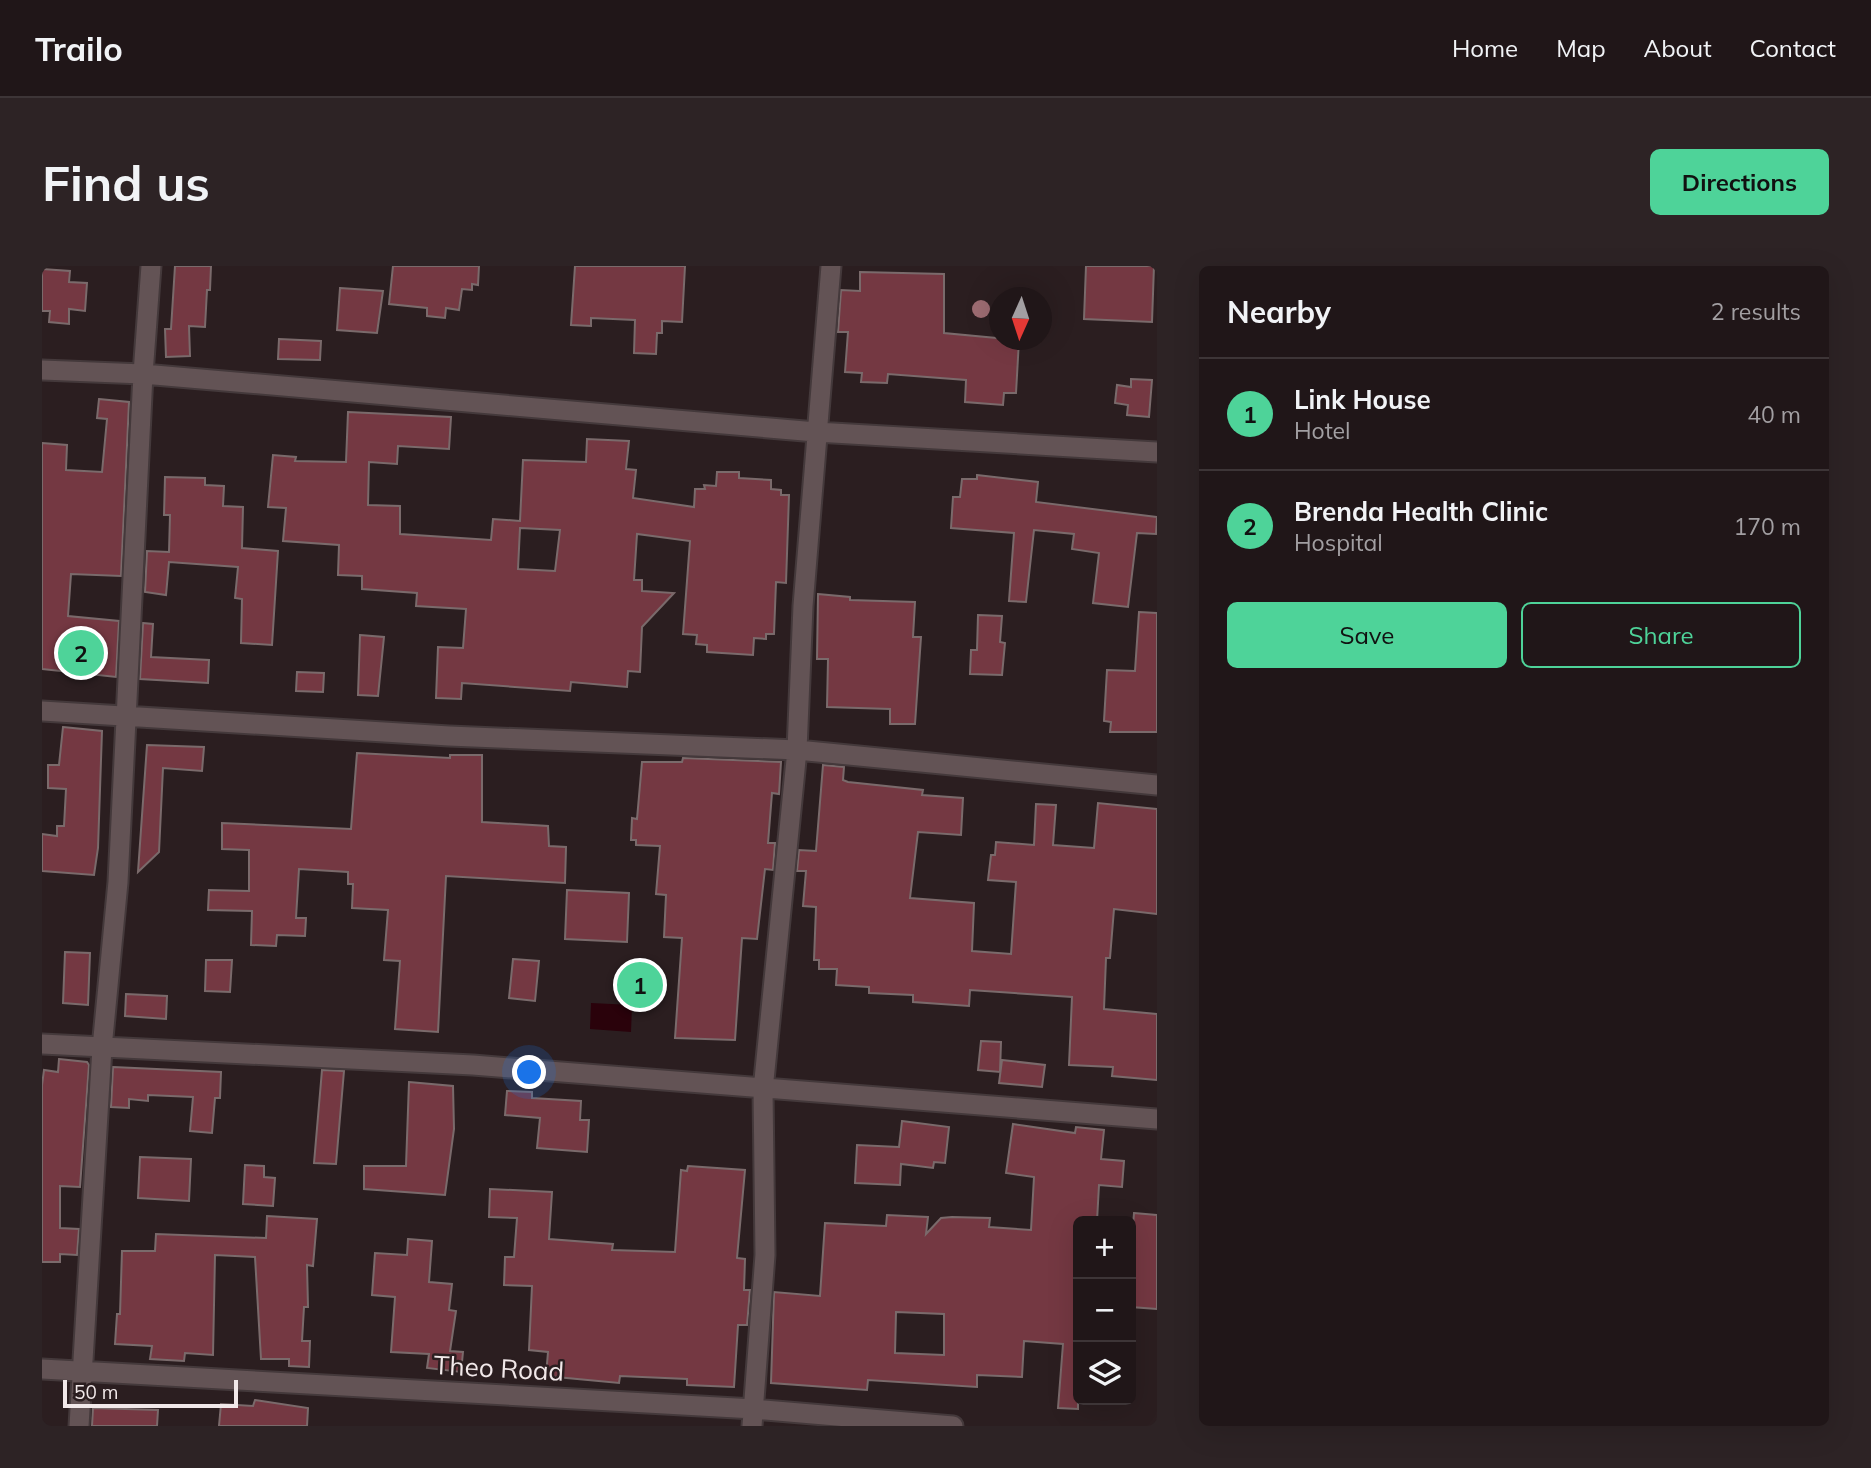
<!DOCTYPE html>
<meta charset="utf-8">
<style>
:root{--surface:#201618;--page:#2d2325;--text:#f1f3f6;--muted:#a29fa2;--line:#3d3537;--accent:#4ed399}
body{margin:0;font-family:Mulish,sans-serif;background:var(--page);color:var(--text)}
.controls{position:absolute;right:21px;bottom:21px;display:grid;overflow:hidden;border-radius:10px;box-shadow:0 7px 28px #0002}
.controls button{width:63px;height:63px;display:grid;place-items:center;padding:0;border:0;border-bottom:2px solid var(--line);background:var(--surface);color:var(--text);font:35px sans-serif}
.compass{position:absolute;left:947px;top:21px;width:63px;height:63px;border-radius:50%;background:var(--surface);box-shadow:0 7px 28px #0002;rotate:183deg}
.scale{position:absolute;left:21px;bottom:18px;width:175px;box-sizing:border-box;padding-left:7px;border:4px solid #f1e8e9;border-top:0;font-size:19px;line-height:24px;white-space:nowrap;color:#f1e8e9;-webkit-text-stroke:5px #2b1e20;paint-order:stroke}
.you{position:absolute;left:488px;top:807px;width:24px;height:24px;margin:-18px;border:5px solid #fff;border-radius:50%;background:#1a73e8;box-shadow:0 0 0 10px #1a73e833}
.badge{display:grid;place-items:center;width:46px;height:46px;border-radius:50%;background:var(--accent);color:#111;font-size:23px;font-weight:700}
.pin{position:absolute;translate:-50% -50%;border:4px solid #fff;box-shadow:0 2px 7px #0006}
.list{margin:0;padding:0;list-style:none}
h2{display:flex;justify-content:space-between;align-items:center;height:91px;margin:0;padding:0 28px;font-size:30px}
h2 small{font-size:23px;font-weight:400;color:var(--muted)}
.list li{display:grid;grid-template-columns:46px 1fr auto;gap:21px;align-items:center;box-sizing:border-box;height:112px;padding:0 28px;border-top:2px solid var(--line)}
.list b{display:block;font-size:26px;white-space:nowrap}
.list p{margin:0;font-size:23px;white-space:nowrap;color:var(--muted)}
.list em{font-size:23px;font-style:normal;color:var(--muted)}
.actions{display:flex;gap:14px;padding:21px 28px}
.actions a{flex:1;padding:16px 0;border:2px solid var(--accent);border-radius:10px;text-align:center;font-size:24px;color:var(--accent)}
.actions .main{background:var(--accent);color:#111}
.icon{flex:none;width:38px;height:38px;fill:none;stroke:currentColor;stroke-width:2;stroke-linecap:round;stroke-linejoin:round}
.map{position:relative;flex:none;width:1115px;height:1160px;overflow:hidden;border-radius:10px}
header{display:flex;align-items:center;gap:42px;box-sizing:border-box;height:98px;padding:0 35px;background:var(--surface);border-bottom:2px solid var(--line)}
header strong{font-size:33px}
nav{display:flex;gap:38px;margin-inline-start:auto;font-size:24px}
.intro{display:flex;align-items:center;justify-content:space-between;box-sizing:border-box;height:168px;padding:0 42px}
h1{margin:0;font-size:49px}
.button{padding:18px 32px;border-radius:10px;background:var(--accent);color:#111;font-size:24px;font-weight:700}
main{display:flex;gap:42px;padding:0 42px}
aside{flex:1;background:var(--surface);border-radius:10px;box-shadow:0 7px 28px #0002}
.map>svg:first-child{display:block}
.water{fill:#2a020b}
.building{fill:#743842;stroke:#7a6a6b;stroke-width:2;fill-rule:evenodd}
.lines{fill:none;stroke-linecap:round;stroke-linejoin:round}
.minor-casing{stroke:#44393b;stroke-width:23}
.minor{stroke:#635355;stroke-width:19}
.tree{fill:#9d6c72}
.labels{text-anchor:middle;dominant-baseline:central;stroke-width:5;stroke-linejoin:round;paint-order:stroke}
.street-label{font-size:26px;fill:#f1e8e9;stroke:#2b1e20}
</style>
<header>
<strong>Trailo</strong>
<nav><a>Home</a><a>Map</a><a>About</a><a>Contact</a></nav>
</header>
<div class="intro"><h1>Find us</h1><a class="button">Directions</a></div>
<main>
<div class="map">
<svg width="1115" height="1160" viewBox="0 0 1115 1160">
<rect width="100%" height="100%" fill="#2b1e20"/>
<path class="water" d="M549 737 590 739 589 766 548 763Z"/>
<path class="building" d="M133 0H169L168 24H165L163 61 147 60 148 90 124 91 123 63H129Z
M351 0H437L436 19 430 18V24L420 23 417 44 404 42 403 52 385 50V42L347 38Z
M533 0H643L640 56 620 55V67H615L614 88 592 87 593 54 549 52V60L529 59Z
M1044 0H1112L1110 56 1042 53Z
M0 3 28 5 27 16 45 17 43 45 27 43V58L7 56 8 45H0Z
M818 6 902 8V67L977 74 974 127H962L961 139 923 136 924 114 846 108 845 117 819 116 820 107 803 106 806 66H796L799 24 818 25Z
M298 22 341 25 335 67 295 64Z
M237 73 279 75 278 94 236 93Z
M1089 113 1110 114 1107 151 1085 149 1086 139 1073 137 1075 119 1089 121Z
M57 133 87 136 79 310 29 308 26 350 77 355 74 411 0 403V177L25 179 24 204 60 206 65 153 55 152Z
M306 146 409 151 407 183 356 180 355 198 327 196 326 239 358 240V268L449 274 451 253 478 255 481 194 544 196 545 173 587 175 584 203 594 204 591 232 652 241 653 223H663L662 219 674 220 675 206H697V212L729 214V223L739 224V229H747L744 317 734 316 732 368H724V373L712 372 711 389 665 386V379L654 378 655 369 641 368 648 275 595 268 592 314H600V325L632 327 600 361 598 406 586 405 585 421 529 416 528 425 420 417 419 433 394 432 396 381 421 382 424 343 374 340 375 327 320 323V310L296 309 297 279 241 275 244 242 226 241 231 189 254 191 253 195 304 196ZM478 262 518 264 513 305 476 303Z
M935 209 996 216 994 236 1115 251 1114 268 1095 267 1086 341 1051 337 1057 287 1030 283 1032 268 992 264 984 336 967 335 972 267 909 262 911 231H918L920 213H935Z
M123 211 163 212V219L182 220 181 240 201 241 200 282 236 285 230 379 199 377 200 333 193 332 196 301 127 296 124 329 103 326 105 285 127 286 128 249H122Z
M776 328 808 331V334L873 336 871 371H879L873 458H848V443L785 441 786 393H775Z
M1097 346 1115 347V466H1068L1069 456 1062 455 1065 404 1093 405Z
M936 349 960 350 958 376 963 377 960 409 928 408 929 384H935Z
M101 357 111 358 109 391 167 394 166 417 98 413Z
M318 369 342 371 336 430 316 429Z
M255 406 282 407 281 426 254 425Z
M21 461 60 465 56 582 52 609 0 605V568L15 570V560H22L24 523 6 522V499H17Z
M105 479 162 481 160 505 121 502 117 586 96 606Z
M315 487 408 492V489H440V556L506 560 507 580 524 581 523 617 404 610 396 766 353 763 358 695 342 694 346 644 310 642 311 618H306V606L257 603 254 652H264L263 670 235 669 234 680 209 679 210 645 166 644 167 624 207 625V584L180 583V557L309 563Z
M641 492 739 496 737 528 730 527 726 577H733L731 604 723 603 715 673 700 672 693 774 633 772 640 672 622 671 624 629 614 628 618 580 594 579V574H589L590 552 595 553 600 496H640Z
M781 499 802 501 801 514 806 516 881 524 880 529 921 532 919 569 876 566 868 632 932 637 930 685 969 688 974 616 946 614 949 589H953L954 576 992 579 994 538 1014 539 1011 579 1052 582 1056 537 1115 543V648L1072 643 1068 692H1064L1062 743 1115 748V814L1070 810 1071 801 1027 799 1030 731 928 724 927 740 871 736V729L827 727V721L794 719 795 703H777V694H772L774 641 761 640 764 605H755L757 584 774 585Z
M525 624 587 627 585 676 523 673Z
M23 686 48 687 46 739 21 737Z
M471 693 497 695 493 735 467 732Z
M164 694H190L188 726 163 725Z
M84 728 125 730 124 753 83 750Z
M939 775 959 776 958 806 936 804Z
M17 793 45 796 47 799 38 921 18 920V962L37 963 35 989 18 988V996H0V819L2 804 16 806Z
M960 794 1003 799 1000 821 957 817Z
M71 801 179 806 178 832H173L170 867 148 865 151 831 106 829V835L87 833V842L69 841Z
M280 804 302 805 294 898 272 897Z
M367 816 411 820 412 863 403 929 322 923V900H364Z
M465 825 490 826V832L539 835 538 854H547L545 886 495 882 498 852 463 849Z
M860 855 907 861 903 897 892 896 891 902 859 898 858 919 813 917 815 879 857 881Z
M971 858 1033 867 1034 861 1062 864 1059 893 1082 895 1080 921 1057 919 1055 955H1036V1143L1016 1142 1021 1078 982 1075 980 1111 935 1109V1121L826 1114 825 1124 729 1117 732 1026 778 1030 783 957 844 960 845 949 886 951 884 968 899 952 910 951 948 952 947 961 989 964 992 911 964 907ZM854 1046 902 1048V1089L853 1087Z
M98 891 149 893 147 935 96 932Z
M203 899 222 900V911L233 912 231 940 201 938Z
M646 900 703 904 695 992 703 993 702 1024H708L705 1059H696L692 1121 645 1119V1113L578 1110 577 1117 504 1110 506 1086 487 1084 490 1020 462 1019 463 991H472L475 952 447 951 448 923 510 926 507 973 571 978 570 984 633 986 639 904 645 905Z
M1092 947 1115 949V1043L1089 1041V960H1091Z
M225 950 275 953 271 1000 265 999 266 1041H262L260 1075H268L267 1101 247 1100V1093H219L213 991 173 989 171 1089 143 1087 142 1095 108 1093 110 1080 73 1078 75 1048H78L80 985H113L114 968 224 972Z
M366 973 390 975 387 1016 410 1018 407 1044 414 1045 408 1085 421 1086 419 1106 385 1102 387 1088 349 1086 353 1031 330 1029 333 987 365 989Z
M213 1134 266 1142 265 1160H177L179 1138 211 1140Z
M51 1142 116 1144 115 1160H50Z"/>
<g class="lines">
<defs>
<path id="minor" d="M0 104 101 108 774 166 1115 186
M0 445 407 470 755 484 1115 519
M0 778 431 799 1115 853
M0 1103 712 1143 911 1160
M37 1160 60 782 76 616 101 108 109 0
M710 1160 723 989 721 824 755 484 761 340 789 0"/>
</defs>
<use href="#minor" class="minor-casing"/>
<use href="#minor" class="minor"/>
</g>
<circle class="tree" cx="939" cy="43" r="9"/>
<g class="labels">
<g class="street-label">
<text transform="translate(457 1102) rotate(3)">Theo Road</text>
</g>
</g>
</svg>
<div class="controls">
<button>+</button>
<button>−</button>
<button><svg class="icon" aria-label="layers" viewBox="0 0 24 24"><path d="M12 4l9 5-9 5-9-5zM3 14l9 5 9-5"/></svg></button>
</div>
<svg class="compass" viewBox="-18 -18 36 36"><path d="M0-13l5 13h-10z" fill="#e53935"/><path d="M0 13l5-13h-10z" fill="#a29fa2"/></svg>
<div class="scale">50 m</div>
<div class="you"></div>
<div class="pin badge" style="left:598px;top:719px">1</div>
<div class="pin badge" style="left:39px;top:387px">2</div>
</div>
<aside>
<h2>Nearby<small>2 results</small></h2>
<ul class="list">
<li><span class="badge">1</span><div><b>Link House</b><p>Hotel</p></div><em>40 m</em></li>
<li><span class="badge">2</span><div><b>Brenda Health Clinic</b><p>Hospital</p></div><em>170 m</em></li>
</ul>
<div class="actions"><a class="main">Save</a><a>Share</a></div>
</aside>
</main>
